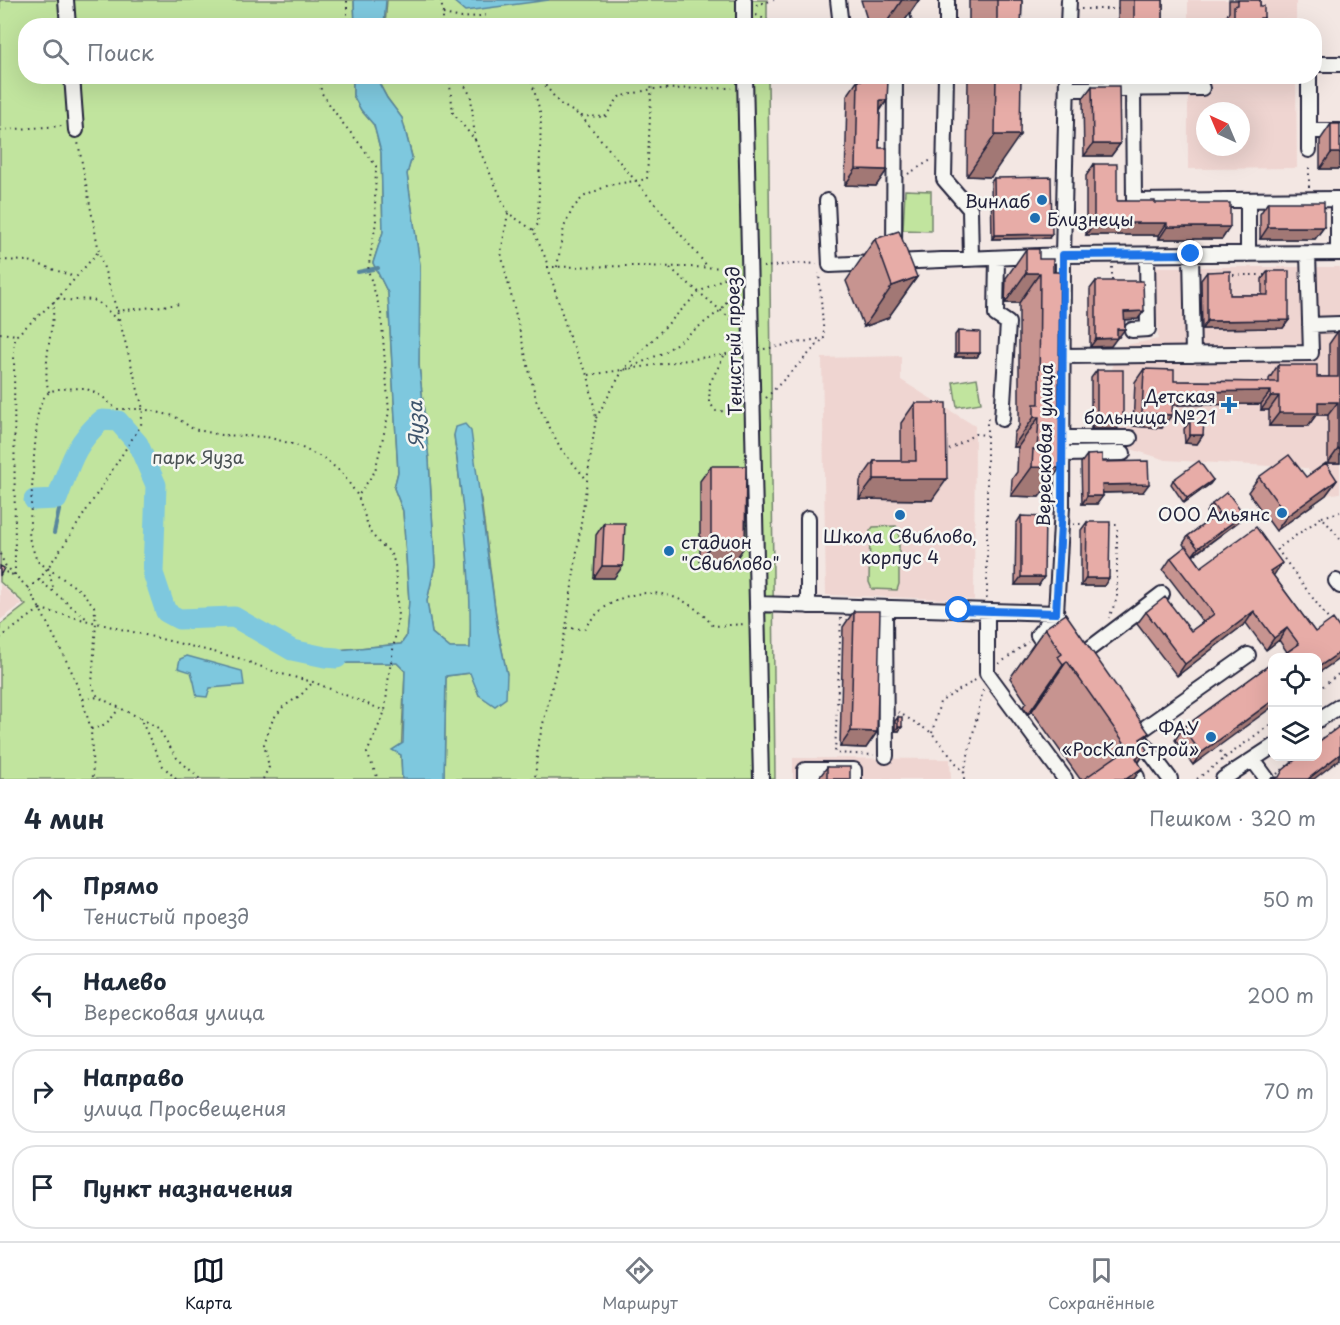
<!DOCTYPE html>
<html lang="ru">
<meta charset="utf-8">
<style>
:root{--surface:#fff;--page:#f2f2f3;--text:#1f2937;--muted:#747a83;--line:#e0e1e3;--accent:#111827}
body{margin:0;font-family:"Playpen Sans",sans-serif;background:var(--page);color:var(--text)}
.controls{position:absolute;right:18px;bottom:18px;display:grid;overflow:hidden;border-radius:12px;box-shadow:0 6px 24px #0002}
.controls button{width:54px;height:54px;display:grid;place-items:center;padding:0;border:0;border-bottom:2px solid var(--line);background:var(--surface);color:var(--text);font:30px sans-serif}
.compass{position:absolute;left:1196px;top:102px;width:54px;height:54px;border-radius:50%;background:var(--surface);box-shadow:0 6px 24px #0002;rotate:316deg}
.stop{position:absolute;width:18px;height:18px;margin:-14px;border:4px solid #1a73e8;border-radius:50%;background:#fff}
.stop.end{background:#1a73e8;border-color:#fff;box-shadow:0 2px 6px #0008}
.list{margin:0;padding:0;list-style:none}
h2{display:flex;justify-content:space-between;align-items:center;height:78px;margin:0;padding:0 24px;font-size:26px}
h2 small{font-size:20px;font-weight:400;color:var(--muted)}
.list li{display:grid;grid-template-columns:39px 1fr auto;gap:18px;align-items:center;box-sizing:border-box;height:84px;margin:0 12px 12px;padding:0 12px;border:2px solid var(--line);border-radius:24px}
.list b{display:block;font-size:22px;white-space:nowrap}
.list p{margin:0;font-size:20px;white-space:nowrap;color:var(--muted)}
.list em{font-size:20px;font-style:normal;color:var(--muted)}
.icon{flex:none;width:33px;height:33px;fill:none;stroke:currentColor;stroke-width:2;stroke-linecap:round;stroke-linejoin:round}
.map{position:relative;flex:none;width:1340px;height:779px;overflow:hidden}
.search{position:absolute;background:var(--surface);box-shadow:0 6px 24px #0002;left:18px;right:18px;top:18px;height:66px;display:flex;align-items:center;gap:15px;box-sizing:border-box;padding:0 21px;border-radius:24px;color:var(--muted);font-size:22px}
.sheet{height:462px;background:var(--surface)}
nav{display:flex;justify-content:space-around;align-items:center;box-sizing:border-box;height:84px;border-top:2px solid var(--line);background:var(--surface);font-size:16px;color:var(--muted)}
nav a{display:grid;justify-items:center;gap:3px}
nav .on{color:var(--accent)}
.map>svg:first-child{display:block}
.built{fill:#efd5d1;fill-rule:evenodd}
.green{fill:#c1e49e;stroke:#72836c;stroke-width:1.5}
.water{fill:#7ec8de;stroke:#59869d;stroke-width:1.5}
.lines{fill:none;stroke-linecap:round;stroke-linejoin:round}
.stream{stroke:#59869d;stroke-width:4}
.river{stroke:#7ec8de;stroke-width:21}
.minor-casing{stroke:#22223b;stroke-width:18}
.path{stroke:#22223b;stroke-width:2;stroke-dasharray:1.5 4.5;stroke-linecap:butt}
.minor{stroke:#f6f6f2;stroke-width:14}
.wall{fill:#c79490;stroke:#22223b;stroke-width:1.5}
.shaded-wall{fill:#a27875;stroke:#22223b;stroke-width:1.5}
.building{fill:#e7aca7;stroke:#22223b;stroke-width:1.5}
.route{stroke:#1a73e8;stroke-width:8}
.poi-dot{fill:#1f6fb2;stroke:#f6f6f2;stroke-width:2}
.labels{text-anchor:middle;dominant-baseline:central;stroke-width:5;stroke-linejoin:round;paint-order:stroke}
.poi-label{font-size:18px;fill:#22223b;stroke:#f6f6f2;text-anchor:end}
.street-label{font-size:18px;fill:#22223b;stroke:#f6f6f2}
.park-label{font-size:18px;fill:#4a5254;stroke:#f6f6f2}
.water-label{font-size:20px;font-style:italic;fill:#3e546c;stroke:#f6f6f2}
</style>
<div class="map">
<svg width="1340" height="779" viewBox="0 0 1340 779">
<rect width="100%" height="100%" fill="#f3e7e3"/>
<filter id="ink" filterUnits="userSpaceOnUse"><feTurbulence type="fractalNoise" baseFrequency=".0167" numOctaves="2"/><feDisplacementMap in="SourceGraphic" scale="12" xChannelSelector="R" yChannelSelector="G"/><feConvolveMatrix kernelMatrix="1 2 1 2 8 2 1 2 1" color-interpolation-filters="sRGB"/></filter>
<g filter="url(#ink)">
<path class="built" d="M1188 0H1296V25H1188Z
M1188 77H1296L1297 168 1188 169ZM1205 111H1241V147H1205Z
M1155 267H1340V493L1326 495 1307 468 1166 460 1118 445H1108L1117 432V378H1113L1111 348 1158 339Z
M901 356V380L975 426 974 600 826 595 822 358Z
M0 584 22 604 0 620Z
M793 758 950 759 951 779H793Z"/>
<path class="green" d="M0 0H354L355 25 26 26V76L353 77V95L361 110 374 125 381 152 383 232 373 263 388 293 398 472 394 488 403 511 409 601 406 637 401 644 338 650H299L338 663H397L405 671 401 755 402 779H0V625L26 605 0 582Z
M387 0H767V25L385 26Z
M380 76 768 77 775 779H444L446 676 471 673 479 695 507 674 498 631 481 499 454 435 466 532 471 615 470 649 450 648 432 633 427 601 435 565 429 460 419 365 420 265 407 174 412 156 402 118 387 98 379 83Z
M905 190 931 191V231L903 230Z
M977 378 981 403 957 407 953 382Z
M896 526 899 530V584L897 590 872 589 869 582 870 531 873 527Z"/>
<path class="water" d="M354 0H386L384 25H355Z
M452 0H549L465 11Z
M353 77H379V83L387 98 402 118 412 157 407 174 420 265 419 365 429 460 435 565 427 601 432 633 450 648H470C472 577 463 506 454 435L456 427 465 424 471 431 498 631 507 674 506 698 495 706 479 695 470 673 446 676 444 779H402L401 755 392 750 403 743 405 671 397 663H338L297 650H338L401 644 406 637 409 601 403 511 394 488 398 472 388 293 373 263 383 232 381 152 374 125 361 110 353 95Z
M187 656 242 671 244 685 210 688 207 697 197 696 194 682 191 672 178 668 180 659Z"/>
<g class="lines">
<path class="stream" d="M358 272 378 268
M54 533 60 506 57 499"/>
<path class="river" d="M34 500 57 499C70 465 74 444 102 420L118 421 138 444 156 485 153 573 166 612 179 619 234 617 292 650 325 657 337 658"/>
<defs>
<path id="minor" d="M66 0 68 26
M744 0V26
M838 0 841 26
M898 0 905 26
M947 26V0
M1068 26 1069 0
M1314 64H1340
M72 76 76 130
M745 76 761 779
M946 76 944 179 970 209 971 259
M1309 76V150
M1067 89 1202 88
M1133 89 1134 201 1338 199V253
M1309 131H1340
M1248 200V254
M827 201 830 265 875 263
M894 251 895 76
M1191 254 1193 355
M997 258 996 315 1008 323 1002 419
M894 262 1063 255 1340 253
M1310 325 1340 324
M1132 330 1148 329 1147 255
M1063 356 1311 353 1308 254
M1062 438H1130
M1062 454 1123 453
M1336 581 1340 586
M757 604 1056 613
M808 606V518
M885 608 886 756
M987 611V673L1065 779
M1067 633 1056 613 1062 507 1063 255 1067 76
M1049 651 1038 635 1056 613
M1080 656 1162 594
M1318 720 1340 706
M1132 728 1170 779
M1136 734 1248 655
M1253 760 1267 779
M1126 761 1137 777V779
M805 779V770H854V779
M1223 779 1272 747"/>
</defs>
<use href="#minor" class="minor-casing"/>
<path class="path" d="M441 0 443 14V26
M756 5 774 0
M1081 9H1118
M443 14 462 18 488 15
M756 15 779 26
M344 26 347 15V0
M514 26 518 24 566 21 613 23 620 26
M320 76 321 92 341 121 359 143 376 166 375 200 376 222 368 270 381 313 389 412 375 471 358 496
M449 76 453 113 475 140 508 213 533 230 545 257 570 340 588 375 596 418 566 628 538 745 535 779
M459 76 471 96 475 140
M530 76 541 115 538 224 533 230
M538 76 560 104 581 116 605 117 619 97 652 89 732 88
M581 116 708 267
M0 130 63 126
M908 174 931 160
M1309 187V163
M508 213 501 253 537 403 561 449 587 480
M0 260 29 261 75 277
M547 267 634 266 736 268
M557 267 564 227 573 208 583 197 609 185 647 179 652 76
M763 267 804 263 817 264
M1112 267V282
M670 268 737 324
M1227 275H1267
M58 298C69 303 80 298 92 300 102 302 110 315 119 321
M117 311 181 304
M0 333 17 335
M764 349 824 338 819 273
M724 356 710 383 709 402 716 411 739 412
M627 369 665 352 721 310 738 285
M589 375 740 352
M49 392C41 368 54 327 54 301
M766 398 824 338
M596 418 623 370 699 292 722 279 738 273
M944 453 975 434 987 435
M1322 517 1340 512
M1073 524H1088
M1109 525H1117V598L1109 618
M0 554 5 565 28 588 40 609 71 670 82 699 91 729 93 779
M48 568 54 591
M0 570 13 575
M15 575 14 343 17 335 58 298 98 252
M39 580 68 539 141 425 143 409 117 311 99 252 78 142
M28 588 39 580 87 619
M987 599V419H990
M40 609 238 658 278 673 313 682 385 711
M841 618 835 753 874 755
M1331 623 1277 549 1322 517 1340 539
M566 628 584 629C617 581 679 582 713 626L746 624
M0 638 40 609
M999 664 1028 642
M1318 690 1340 673
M83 699 98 697
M898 712 932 733 964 773
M141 718 158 728 177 758 200 779
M91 729C106 726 111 720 119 708
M932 733 940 702 977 679
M1318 742 1340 725
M1225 758 1272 723
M1277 774 1299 756
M176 779 162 765 140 718 98 697 92 685 96 622 94 606 81 591 37 561 29 538 34 456 38 413 42 400 49 392 57 389 85 388 103 397 116 409H143L174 416 193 429 221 435 267 437 296 445 325 459 342 473 358 496 370 532 380 544 387 549 392 556 395 564 398 617 396 632 389 674 385 711 367 753 378 779
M263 779 269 767 264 744 273 719 283 707 301 695 313 682
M964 779V773L983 690
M1197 779 1225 758 1217 747"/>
<use href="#minor" class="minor"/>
</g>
<path class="wall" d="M861 0H919L901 26H869Z
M969 0H1022L1021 26H969Z
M1118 0H1163V26H1118Z
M1229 0H1260V6L1264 18 1260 24V26H1225V18L1229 12Z
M968 76H1021L991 177 967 176Z
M858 80 887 100 880 111 879 148 887 170 876 186 845 185 847 96Z
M1092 86 1120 144 1111 156H1084L1083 98Z
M1331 124 1340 169H1320V140Z
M1094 164 1117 201 1155 203 1230 227 1222 239H1159V235H1086V176Z
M994 178 1049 238 992 239 991 182Z
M1268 202 1324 227 1315 239H1260V214Z
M875 239 917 277 888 318 864 327 846 281Z
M1026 249 1039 259 1053 272 1059 405 1060 468 1039 497 1011 496 1012 479 1017 472 1018 447H1013L1014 433 1019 426V303H1005L1006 278Z
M1268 271 1289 320 1283 328 1202 329 1201 280 1207 272 1230 295H1262V279Z
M1096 281 1144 311 1138 319 1125 320 1119 337H1117L1111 346 1090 347V289Z
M958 331 980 353 977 357H955V335Z
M1338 331H1340V463H1328V415H1316L1308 426H1269V410H1261V404L1172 405 1162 428 1133 426 1135 382 1144 369 1174 381 1269 382V379L1278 365 1317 377H1329V344Z
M1097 370 1123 421 1117 429H1091V378Z
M915 403 932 500 859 499 860 481 874 461H901V423Z
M1190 421 1203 435 1197 444 1185 443 1184 429Z
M1087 455 1102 462 1143 492 1103 493 1097 504H1082L1081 463Z
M711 466 734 562 700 561V481Z
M1259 477H1306L1337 480 1326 495 1276 531 1248 492Z
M1173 480H1213L1210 484 1184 503 1171 484Z
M1212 504 1244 514 1238 522 1193 556 1201 567 1273 575 1315 632 1287 652 1279 640 1266 650 1246 623 1177 676 1137 624 1146 612 1191 631 1203 622 1163 570 1171 558 1185 547 1183 544 1188 536 1211 519 1206 512Z
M1021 516 1039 585H1015L1016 524Z
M1087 522 1104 586H1081V530Z
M604 523 614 578H594L596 535Z
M854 611 877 732 866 748 840 747 843 627Z
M1045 628 1149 733 1142 743 1147 750 1139 762 1134 779H1080L1032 711 1028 714 1023 707 1026 702 1010 678Z
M1272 663 1193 765 1175 740 1183 728Z
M898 717 899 731H895V721Z
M827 767 850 779H818Z"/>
<path class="shaded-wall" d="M902 0H919L901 26H884Z
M1234 19H1238L1234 26H1229Z
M1118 76H1149L1148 78H1117Z
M880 100H887L876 116Z
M995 135H1020L991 177 967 176Z
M1093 144H1120L1111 156H1084Z
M1331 153H1340V169H1320Z
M856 169 887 170 876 186 845 185Z
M1094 223H1167L1159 235H1086Z
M1167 227H1230L1222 239H1159Z
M1268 227H1324L1315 239H1260Z
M1052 234 1049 238 992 239 995 235Z
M1026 273H1040L1019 303H1005Z
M917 277 888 318 864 327 892 286Z
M1144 311 1138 319 1119 320 1124 312Z
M1289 320 1283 328 1202 329 1207 321Z
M1117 329H1125L1119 337 1112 338Z
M1117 338 1111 346 1090 347 1096 339Z
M958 353H980L977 357H955Z
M1271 391 1261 404 1164 405 1173 392Z
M1271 396H1279L1269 410H1261Z
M1318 402H1338L1328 415H1316L1308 426H1269L1279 413Z
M1142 413 1172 415 1162 428 1133 426Z
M1034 417H1039L1018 447H1013Z
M1097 421H1123L1117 429H1091Z
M1190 435H1203L1197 444 1185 443Z
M1338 449H1340V463H1328Z
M1032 467 1060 468 1039 497 1011 496Z
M874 479H947L932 500 859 499Z
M1213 480 1210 484 1184 503 1187 498Z
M1337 480 1326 495 1276 531 1287 516Z
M1149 484 1143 492 1097 493 1102 485Z
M1087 496H1103L1097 504H1082Z
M1244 514 1238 522 1192 556 1198 548Z
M711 545 745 546 734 562 700 561Z
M1282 563 1274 575 1262 583 1270 571Z
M602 566H623L614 578H594Z
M1021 577H1044L1039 585H1015Z
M1086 578H1109L1104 586H1081Z
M1254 611 1246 623 1177 676 1185 664Z
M1287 628 1279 640 1266 650 1274 638Z
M1340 652V658L1317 674V668Z
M1067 661 1032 711 1028 714 1063 664Z
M1272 701V707L1193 765 1201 753Z
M898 727H902L899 731H895Z
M851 731 877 732 866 748 840 747Z
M1149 733 1117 779 1140 739Z
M1147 750 1128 777 1142 768 1134 779H1121L1136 758Z
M1340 754V759L1314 779H1308Z"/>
<path class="building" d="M997 0H1022L1021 26H997Z
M1134 0H1163V26H1134Z
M1238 0H1260V6H1264V18H1260V26H1238V19H1234V6L1238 5Z
M996 76H1021L1020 135H995Z
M858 80 888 81 887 100H880L879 148H887V170L856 169Z
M1092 86H1119L1120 144H1093Z
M1331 124H1340V153H1331Z
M1094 164H1117V201H1155V203H1230V227H1167V223H1094Z
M1051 177 1052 234 995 235 994 178Z
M1268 202H1324V227H1268Z
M899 231 917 277 892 286 875 239Z
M1026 249H1039V259H1053V272H1060L1059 405H1063L1060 468 1032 467 1033 449 1037 450 1039 417H1034V404H1039L1040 273H1026Z
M1230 271V295H1268V271H1289V320L1207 321V272Z
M1096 281H1143L1144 311 1124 312 1125 329H1117V338L1096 339Z
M958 331 980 332V353H958Z
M1338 331H1340V449H1338V402H1318V413H1279V396H1271V391L1173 392 1172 415 1142 413 1144 369 1174 370V381L1278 382V365H1317V377H1338Z
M1097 370H1123V421H1097Z
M915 403H946L947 479H874V461H916Z
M1190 421H1204L1203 435H1190Z
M1102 454V462L1148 461 1149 484 1102 485 1103 496H1087V455Z
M1289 455 1306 477 1326 463 1337 480 1287 516 1259 477Z
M1199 461 1213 480 1187 498 1173 480Z
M711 466H746L745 546 711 545Z
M1227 492 1244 514 1198 548 1188 536 1219 513 1212 504Z
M1021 516 1045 517 1044 577H1021Z
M1087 522H1110L1109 578H1086Z
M604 523H625L623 566H602Z
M1256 527 1282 563 1270 571 1315 632 1333 619 1340 629V652L1317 668V657H1280L1299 644 1287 628 1274 638 1254 611 1185 664 1146 612 1165 597 1191 631 1214 614 1171 558 1186 546 1201 567Z
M0 566 4 568 0 576Z
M854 611H880L877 732 851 731Z
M1066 614 1149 733 1140 739 1147 750 1136 758 1142 768 1126 779H1084L1128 748 1067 661 1063 664 1058 657 1062 654 1045 628Z
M1272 663V701L1201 753 1183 728Z
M898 717H902V727H898Z
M1340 726V754L1308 779H1270L1271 778 1279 777 1283 770 1300 756H1317V743Z
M827 767H850V779H827Z"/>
</g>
<g class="lines" filter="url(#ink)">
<path class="route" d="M959 610 1056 613 1062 507 1063 255 1191 254"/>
</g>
<g class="poi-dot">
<circle cx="1042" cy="200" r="6"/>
<circle cx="1035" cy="218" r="6"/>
<path d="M1226 396h6v6h6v6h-6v6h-6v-6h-6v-6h6z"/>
<circle cx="1282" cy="513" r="6"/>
<circle cx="900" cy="515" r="6"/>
<circle cx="669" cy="551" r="6"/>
<circle cx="1211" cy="737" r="6"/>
</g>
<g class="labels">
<g class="poi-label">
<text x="1030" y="200">Винлаб</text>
<text x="1047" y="218" text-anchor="start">Близнецы</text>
<text x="1216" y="395">Детская<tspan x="1216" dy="21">больница №21</tspan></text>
<text x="1270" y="513">ООО Альянс</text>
<text x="900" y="535" text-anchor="middle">Школа Свиблово,<tspan x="900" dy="21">корпус 4</tspan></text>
<text x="681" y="541" text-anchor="start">стадион<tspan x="681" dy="21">"Свиблово"</tspan></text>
<text x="1199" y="727">ФАУ<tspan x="1199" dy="21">«РосКапСтрой»</tspan></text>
</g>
<g class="street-label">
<text transform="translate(733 341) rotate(-91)">Тенистый проезд</text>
<text transform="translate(1044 445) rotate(-89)">Вересковая улица</text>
</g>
<g class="park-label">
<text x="198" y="456">парк Яуза</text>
</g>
<g class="water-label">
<text transform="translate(415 425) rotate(-92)">Яуза</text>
</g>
</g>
</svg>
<div class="controls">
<button><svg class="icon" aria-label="locate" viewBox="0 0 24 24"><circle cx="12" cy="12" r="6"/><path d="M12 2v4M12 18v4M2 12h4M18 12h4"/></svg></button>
<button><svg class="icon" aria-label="layers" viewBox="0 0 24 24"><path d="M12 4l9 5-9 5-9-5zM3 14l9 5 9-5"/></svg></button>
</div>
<svg class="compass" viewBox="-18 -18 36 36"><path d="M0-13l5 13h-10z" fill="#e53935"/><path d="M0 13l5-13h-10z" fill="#747a83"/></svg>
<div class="stop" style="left:959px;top:610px"></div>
<div class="stop end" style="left:1191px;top:254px"></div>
<div class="search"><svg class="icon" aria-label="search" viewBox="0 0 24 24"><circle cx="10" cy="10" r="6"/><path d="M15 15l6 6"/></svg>Поиск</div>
</div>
<section class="sheet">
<h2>4 мин<small>Пешком · 320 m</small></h2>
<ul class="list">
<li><svg class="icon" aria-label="ahead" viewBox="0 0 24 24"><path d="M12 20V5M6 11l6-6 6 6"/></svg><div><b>Прямо</b><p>Тенистый проезд</p></div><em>50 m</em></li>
<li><svg class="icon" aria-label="left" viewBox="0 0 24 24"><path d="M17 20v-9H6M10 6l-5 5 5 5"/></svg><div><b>Налево</b><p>Вересковая улица</p></div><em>200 m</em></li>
<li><svg class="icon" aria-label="right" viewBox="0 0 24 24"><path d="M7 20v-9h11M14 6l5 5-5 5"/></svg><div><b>Направо</b><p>улица Просвещения</p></div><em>70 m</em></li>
<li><svg class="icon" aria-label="arrive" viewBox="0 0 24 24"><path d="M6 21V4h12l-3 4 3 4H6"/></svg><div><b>Пункт назначения</b></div></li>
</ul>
</section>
<nav>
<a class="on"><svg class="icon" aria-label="map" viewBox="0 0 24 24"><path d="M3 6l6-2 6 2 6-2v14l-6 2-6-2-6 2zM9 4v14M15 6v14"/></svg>Карта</a>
<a><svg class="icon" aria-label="directions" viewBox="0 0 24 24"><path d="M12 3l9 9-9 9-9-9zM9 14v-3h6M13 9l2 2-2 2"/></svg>Маршрут</a>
<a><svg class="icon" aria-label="saved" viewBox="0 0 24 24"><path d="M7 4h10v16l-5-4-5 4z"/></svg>Сохранённые</a>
</nav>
